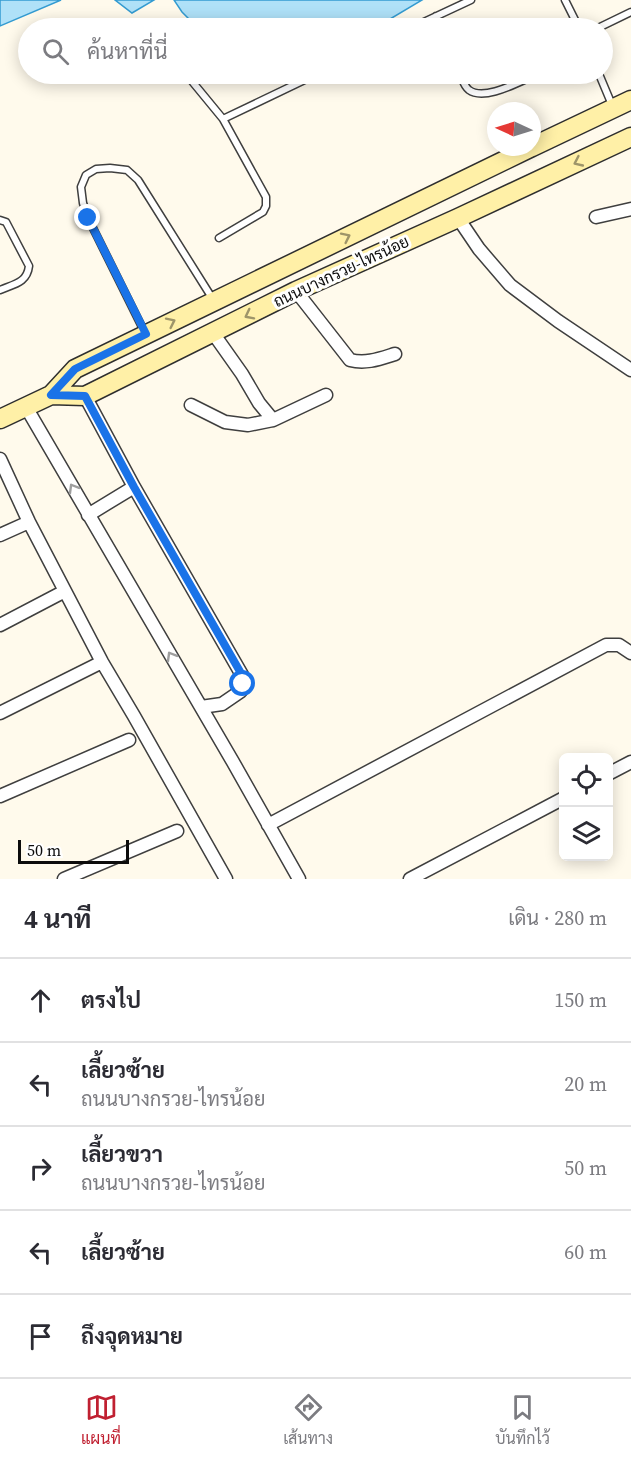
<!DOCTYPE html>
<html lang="th">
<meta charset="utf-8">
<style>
:root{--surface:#fff;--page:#f2f2f3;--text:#2b2b33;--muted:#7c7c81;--line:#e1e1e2;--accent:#c02031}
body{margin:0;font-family:"Source Serif 4",Sarabun,serif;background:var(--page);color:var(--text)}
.controls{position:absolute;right:18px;bottom:18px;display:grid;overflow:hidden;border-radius:9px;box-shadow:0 3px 15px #0003}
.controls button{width:54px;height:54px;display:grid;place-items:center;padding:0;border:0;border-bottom:2px solid var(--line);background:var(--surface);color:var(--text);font:30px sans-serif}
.compass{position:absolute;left:487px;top:102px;width:54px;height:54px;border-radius:50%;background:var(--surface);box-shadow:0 3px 15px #0003;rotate:274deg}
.scale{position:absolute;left:18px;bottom:15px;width:111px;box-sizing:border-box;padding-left:6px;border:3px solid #0c0c0c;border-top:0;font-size:16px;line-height:21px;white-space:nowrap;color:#0c0c0c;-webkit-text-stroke:4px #fff;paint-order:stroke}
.stop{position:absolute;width:18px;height:18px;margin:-14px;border:4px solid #1a73e8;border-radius:50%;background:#fff}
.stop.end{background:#1a73e8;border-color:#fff;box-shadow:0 2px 6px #0008}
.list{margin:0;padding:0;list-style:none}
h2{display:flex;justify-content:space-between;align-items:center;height:78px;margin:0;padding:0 24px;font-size:26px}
h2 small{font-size:20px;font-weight:400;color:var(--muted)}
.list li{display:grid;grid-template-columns:39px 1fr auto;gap:18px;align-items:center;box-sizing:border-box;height:84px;padding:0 24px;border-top:2px solid var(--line)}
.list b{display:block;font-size:22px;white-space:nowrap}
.list p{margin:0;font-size:20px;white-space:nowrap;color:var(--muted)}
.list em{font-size:20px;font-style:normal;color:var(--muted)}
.icon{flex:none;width:33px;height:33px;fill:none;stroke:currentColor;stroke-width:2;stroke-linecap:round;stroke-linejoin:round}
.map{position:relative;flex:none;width:631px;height:879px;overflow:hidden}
.search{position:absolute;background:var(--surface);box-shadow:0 3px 15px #0003;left:18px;right:18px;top:18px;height:66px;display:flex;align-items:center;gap:15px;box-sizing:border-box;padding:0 21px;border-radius:33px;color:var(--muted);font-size:22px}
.sheet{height:498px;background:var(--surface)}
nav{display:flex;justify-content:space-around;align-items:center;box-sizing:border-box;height:84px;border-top:2px solid var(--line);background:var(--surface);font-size:16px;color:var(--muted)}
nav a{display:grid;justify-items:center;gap:3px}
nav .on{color:var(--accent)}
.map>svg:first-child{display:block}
.water{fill:#afe1f8;stroke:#339bd1;stroke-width:1.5}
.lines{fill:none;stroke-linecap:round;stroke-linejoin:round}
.service-casing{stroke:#3f3f3f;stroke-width:9}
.minor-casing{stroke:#3f3f3f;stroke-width:15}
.secondary-casing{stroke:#2e2e2e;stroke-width:21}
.service{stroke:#fff;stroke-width:6}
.minor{stroke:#fff;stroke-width:12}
.secondary{stroke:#fff0a7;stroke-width:18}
.oneway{stroke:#9e9569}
.oneway2{stroke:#9e9e9e}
.route{stroke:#1a73e8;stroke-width:8}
.labels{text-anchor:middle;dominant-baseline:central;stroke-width:6;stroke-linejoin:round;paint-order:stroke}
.street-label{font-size:16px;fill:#0c0c0c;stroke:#fff}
</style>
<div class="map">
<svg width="631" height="879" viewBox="0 0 631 879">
<rect width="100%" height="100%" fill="#fffaec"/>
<path class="water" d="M0 0H61L0 26Z
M115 0H154L132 13Z
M174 0H422L380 25 372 28H198L182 12Z"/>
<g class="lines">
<defs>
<path id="service" d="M565 0 579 28
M436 16 441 28
M411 28 471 0
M598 28 631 12
M186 74 223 119 266 197V206L263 212 219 238
M460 74C462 79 464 86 469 90 485 102 522 80 538 74
M599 74 612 105
M223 119 317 74
M0 220 6 222 29 266C27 283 14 284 0 290
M145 333 88 218 83 203 81 187 86 175 96 169 110 168 127 170 138 180 214 301"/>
<path id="minor" d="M596 217 631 209
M458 218 479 249 510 285 558 321 631 370
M296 291 350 360C366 364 379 359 395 354
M213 333 242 374 259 403 273 420 326 395
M85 396 134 487 242 675 243 684 241 691 222 704 201 707
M191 405 225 422 248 425 273 420
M26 407 233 762 299 879
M0 459 29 522 102 662 134 716 226 879
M88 515 134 487
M0 535 29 522
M0 625 65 591
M0 713 102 662
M608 774 631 762
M0 796 129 740
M268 825 606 645H619L631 653
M64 879 177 831
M410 879 564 798"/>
<path id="secondary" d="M532 147 631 100
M51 395 85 396 296 291 458 218 631 137
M0 419 51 395 75 369 532 147"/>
</defs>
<use href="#service" class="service-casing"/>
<use href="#minor" class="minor-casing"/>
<use href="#secondary" class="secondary-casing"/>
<use href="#service" class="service"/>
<use href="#minor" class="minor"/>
<use href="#secondary" class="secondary"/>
</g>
<defs><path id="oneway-chevron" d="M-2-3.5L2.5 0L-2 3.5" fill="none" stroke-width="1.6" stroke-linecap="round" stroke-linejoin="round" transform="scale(1.5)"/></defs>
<g class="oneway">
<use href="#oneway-chevron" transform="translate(578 162) rotate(155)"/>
<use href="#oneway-chevron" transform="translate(346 237) rotate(-26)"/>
<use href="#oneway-chevron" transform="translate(249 315) rotate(153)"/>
<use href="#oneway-chevron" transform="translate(171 322) rotate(-26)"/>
</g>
<g class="oneway2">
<use href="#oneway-chevron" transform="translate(73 488) rotate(-120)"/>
<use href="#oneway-chevron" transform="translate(171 656) rotate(-120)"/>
</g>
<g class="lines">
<path class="route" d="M88 218 146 334 75 369 51 395 85 396 134 487 242 675 243 684"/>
</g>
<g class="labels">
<g class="street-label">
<text transform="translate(341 271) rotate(-25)">ถนนบางกรวย-ไทรน้อย</text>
</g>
</g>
</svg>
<div class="controls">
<button><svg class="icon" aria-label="locate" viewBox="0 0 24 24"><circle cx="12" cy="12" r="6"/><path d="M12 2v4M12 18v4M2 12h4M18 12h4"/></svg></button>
<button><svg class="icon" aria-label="layers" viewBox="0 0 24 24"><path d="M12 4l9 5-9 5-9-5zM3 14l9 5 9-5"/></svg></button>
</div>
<svg class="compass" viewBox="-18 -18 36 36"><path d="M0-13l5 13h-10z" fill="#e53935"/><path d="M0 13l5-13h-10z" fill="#7c7c81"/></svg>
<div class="scale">50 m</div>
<div class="stop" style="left:243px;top:684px"></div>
<div class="stop end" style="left:88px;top:218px"></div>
<div class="search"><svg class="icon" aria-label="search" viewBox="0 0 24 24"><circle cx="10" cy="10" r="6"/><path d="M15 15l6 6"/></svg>ค้นหาที่นี่</div>
</div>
<section class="sheet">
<h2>4 นาที<small>เดิน · 280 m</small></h2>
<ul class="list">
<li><svg class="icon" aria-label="ahead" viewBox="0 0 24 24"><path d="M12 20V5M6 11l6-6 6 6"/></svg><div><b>ตรงไป</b></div><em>150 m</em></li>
<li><svg class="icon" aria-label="left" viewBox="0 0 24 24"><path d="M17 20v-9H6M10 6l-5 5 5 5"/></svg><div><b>เลี้ยวซ้าย</b><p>ถนนบางกรวย-ไทรน้อย</p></div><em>20 m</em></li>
<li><svg class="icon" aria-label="right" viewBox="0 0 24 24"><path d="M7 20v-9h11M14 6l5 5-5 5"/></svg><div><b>เลี้ยวขวา</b><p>ถนนบางกรวย-ไทรน้อย</p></div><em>50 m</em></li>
<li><svg class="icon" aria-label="left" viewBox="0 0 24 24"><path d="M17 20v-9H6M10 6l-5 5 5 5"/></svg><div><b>เลี้ยวซ้าย</b></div><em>60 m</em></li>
<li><svg class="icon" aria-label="arrive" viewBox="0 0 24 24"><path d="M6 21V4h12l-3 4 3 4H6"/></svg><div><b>ถึงจุดหมาย</b></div></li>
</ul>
</section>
<nav>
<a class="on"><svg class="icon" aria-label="map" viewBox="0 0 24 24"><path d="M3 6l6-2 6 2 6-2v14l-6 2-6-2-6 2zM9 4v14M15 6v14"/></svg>แผนที่</a>
<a><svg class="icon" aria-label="directions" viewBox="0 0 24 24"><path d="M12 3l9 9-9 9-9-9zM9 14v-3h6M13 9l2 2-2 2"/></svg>เส้นทาง</a>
<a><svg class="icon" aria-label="saved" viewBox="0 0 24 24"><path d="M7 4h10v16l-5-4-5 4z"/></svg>บันทึกไว้</a>
</nav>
